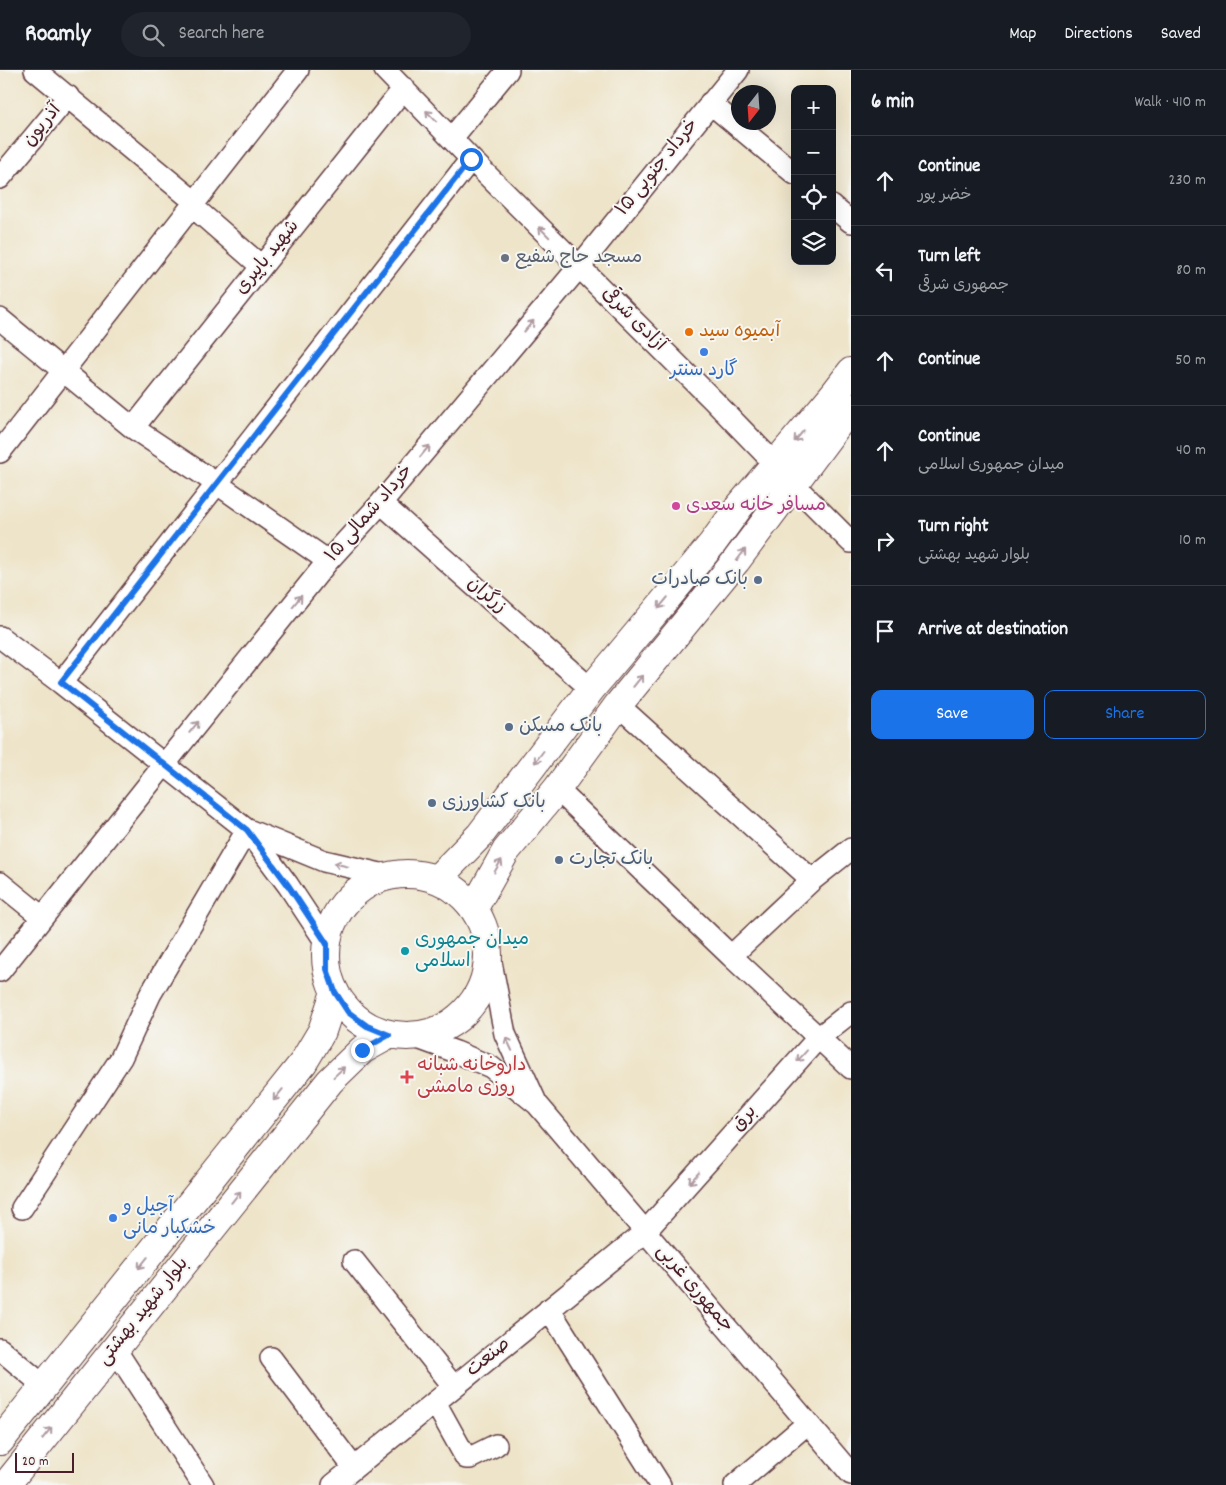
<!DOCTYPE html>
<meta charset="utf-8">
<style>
:root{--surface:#171b24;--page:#20242c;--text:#f1f3f6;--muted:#9ea1a6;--line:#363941;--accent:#1a73e8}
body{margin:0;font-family:Dekko,"Playpen Sans Arabic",sans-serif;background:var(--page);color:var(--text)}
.controls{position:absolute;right:15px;top:15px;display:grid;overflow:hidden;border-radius:10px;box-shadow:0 5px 20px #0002}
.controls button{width:45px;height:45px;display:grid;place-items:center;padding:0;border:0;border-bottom:1px solid var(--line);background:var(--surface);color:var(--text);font:25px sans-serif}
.compass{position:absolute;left:731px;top:15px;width:45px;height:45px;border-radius:50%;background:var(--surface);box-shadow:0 5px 20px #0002;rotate:197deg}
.scale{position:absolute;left:15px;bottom:12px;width:59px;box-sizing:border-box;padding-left:5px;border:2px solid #4a1f2b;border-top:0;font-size:14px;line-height:18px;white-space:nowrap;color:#4a1f2b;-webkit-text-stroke:4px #f6f6f2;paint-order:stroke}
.stop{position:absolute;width:15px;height:15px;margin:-11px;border:4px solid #1a73e8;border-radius:50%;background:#fff}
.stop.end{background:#1a73e8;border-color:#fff;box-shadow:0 1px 5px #0008}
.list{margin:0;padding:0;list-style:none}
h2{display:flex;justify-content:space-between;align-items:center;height:65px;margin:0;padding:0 20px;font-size:21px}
h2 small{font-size:16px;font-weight:400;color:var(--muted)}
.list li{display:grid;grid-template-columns:32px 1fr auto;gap:15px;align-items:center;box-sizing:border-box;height:90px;padding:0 20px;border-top:1px solid var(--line)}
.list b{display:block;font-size:19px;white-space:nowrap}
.list p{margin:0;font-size:16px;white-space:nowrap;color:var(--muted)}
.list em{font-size:16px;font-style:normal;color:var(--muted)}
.actions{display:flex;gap:10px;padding:15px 20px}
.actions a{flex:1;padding:11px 0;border:1px solid var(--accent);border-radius:10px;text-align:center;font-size:18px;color:var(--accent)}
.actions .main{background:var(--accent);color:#fff}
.icon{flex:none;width:28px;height:28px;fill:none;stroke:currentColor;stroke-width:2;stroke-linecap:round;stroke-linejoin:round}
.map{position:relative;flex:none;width:851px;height:1415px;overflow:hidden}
header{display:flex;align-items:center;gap:30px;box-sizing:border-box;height:70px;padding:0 25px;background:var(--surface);border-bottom:1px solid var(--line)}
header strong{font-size:24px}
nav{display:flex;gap:28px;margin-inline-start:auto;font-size:18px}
.search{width:350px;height:45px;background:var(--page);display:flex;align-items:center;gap:12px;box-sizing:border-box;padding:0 18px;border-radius:28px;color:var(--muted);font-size:19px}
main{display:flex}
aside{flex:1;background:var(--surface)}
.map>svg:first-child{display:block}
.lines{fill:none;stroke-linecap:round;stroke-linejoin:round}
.minor-casing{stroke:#633d43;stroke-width:24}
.major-casing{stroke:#633d43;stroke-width:30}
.minor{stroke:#fff;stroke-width:21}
.major{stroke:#fff;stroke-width:28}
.oneway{stroke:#ae9aa0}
.route{stroke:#1a73e8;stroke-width:6}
.worship-dot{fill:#6b7280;stroke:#f6f6f2;stroke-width:2}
.food-dot{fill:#e8710a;stroke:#f6f6f2;stroke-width:2}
.shop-dot{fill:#3f7fe0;stroke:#f6f6f2;stroke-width:2}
.hotel-dot{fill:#d1479c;stroke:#f6f6f2;stroke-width:2}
.service-dot{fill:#5c6f8a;stroke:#f6f6f2;stroke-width:2}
.culture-dot{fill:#0f9aa8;stroke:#f6f6f2;stroke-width:2}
.health-dot{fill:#e0444e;stroke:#f6f6f2;stroke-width:2}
.labels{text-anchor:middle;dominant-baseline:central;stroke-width:4;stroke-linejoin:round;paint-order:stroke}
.street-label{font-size:19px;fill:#4a1f2b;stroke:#f6f6f2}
.worship-label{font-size:19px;fill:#5b616d;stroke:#f6f6f2;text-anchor:start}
.food-label{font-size:19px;fill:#c56008;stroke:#f6f6f2;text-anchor:start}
.shop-label{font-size:19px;fill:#366cbe;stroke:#f6f6f2}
.hotel-label{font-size:19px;fill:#b23c85;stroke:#f6f6f2;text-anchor:start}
.service-label{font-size:19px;fill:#4e5e75;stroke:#f6f6f2;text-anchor:start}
.culture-label{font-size:19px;fill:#0d838f;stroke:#f6f6f2;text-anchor:start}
.health-label{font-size:19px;fill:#be3a42;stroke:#f6f6f2;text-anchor:start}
</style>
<header>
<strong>Roamly</strong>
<div class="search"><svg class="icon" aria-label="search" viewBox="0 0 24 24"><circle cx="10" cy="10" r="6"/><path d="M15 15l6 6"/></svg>Search here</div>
<nav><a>Map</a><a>Directions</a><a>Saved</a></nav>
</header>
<main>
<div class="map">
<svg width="851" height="1415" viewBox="0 0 851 1415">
<rect width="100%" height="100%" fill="#f6f6f2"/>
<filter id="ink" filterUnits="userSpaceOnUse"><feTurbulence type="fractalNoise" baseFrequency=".02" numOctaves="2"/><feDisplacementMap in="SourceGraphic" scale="10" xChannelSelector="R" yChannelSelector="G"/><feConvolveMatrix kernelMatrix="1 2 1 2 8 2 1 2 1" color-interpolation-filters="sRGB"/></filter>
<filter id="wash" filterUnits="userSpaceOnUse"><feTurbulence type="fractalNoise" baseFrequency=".0096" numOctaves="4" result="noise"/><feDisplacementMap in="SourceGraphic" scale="20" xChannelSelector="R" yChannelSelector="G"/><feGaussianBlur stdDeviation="1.12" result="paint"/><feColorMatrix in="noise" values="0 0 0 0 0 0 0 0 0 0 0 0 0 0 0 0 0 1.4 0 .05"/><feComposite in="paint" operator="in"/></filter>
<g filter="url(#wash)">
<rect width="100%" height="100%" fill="#eee4c9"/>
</g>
<g filter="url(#ink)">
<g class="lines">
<defs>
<path id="minor" d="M35 0 195 132
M385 0 471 89 713 330 775 394
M710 33 795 104
M452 68 508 0
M0 108 68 26
M192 136 261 196
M832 136 851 152
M0 249 133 358 216 413 328 491
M133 358 404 18
M0 382 298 0
M793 414 851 472
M381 433 591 619
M0 567 61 613 247 760 288 815 327 874
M61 613 471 89
M557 719 731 886 812 810 618 635
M248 760 324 791 389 806
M812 810 851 779
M0 813 42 847
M489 882 505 964 535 1030
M731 886 851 998
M0 901 164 695 328 491 381 433 579 197 738 0
M412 966 456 982 491 997 537 1034 851 1404
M22 1138 121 988 150 925 247 760
M354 1191 454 1317
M549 1239 660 1415
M0 1279 44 1316
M115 1279 203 1415
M271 1288 354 1398
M435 1332 466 1388H470L496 1375
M333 1415 645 1162 818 968 851 942
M735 1415 808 1353"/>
<path id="major" d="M326 885a81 81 0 1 1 162 0a81 81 0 1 1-162 0Z
M437 809 480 765 591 619 712 474 739 437 834 324 851 302
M474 838 506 781 557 719 618 635 736 491 851 337
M0 1371 303 993 322 961 335 922
M6 1415 330 1011 362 980 389 965"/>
</defs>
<use href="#minor" class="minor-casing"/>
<use href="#major" class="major-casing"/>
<use href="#minor" class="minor"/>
<use href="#major" class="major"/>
</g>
<defs><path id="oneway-shaft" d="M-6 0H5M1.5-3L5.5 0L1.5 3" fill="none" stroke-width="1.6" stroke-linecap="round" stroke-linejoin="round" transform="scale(1.25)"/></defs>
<g class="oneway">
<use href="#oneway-shaft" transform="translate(431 46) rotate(-134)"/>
<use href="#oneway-shaft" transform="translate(544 162) rotate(-135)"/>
<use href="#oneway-shaft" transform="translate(529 256) rotate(-50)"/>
<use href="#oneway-shaft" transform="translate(799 366) rotate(130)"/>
<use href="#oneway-shaft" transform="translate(425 381) rotate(-50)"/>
<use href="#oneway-shaft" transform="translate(741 485) rotate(-53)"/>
<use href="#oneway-shaft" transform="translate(297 531) rotate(-51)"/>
<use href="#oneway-shaft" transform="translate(663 533) rotate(130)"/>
<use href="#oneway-shaft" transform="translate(638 611) rotate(-51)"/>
<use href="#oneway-shaft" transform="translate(194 657) rotate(-51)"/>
<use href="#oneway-shaft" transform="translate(539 687) rotate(127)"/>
<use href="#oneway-shaft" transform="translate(341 795) rotate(-167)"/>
<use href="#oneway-shaft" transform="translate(498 796) rotate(-60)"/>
<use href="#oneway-shaft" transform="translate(509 974) rotate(-115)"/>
<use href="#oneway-shaft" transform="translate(802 986) rotate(132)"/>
<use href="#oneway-shaft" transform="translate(339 1002) rotate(-43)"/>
<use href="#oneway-shaft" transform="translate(278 1025) rotate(129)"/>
<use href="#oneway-shaft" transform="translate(694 1108) rotate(132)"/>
<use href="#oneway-shaft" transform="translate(236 1127) rotate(-51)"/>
<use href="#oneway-shaft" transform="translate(143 1193) rotate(129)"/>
<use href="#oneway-shaft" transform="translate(47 1363) rotate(-51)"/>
</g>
</g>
<g class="lines" filter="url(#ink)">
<path class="route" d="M362 980 389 965 367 956 348 942 335 922 327 899V874L288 815 247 760 61 612 471 89"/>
</g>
<circle class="worship-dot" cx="505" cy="188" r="5"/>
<circle class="food-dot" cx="689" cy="262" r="5"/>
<g class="shop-dot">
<circle cx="704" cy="282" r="5"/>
<circle cx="113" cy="1148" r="5"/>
</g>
<circle class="hotel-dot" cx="676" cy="436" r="5"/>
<g class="service-dot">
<circle cx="758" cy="510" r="5"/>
<circle cx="509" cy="657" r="5"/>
<circle cx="432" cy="733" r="5"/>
<circle cx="559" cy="790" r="5"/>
</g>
<circle class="culture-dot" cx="405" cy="881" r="5"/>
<path class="health-dot" d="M404.5 999.5h5v5h5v5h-5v5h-5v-5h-5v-5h5z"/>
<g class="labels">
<g class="street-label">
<text transform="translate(43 56) rotate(-51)">آذریون</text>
<text transform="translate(658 98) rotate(-51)">۱۵ خرداد جنوبی</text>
<text transform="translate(268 188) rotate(-51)">شهید باپیری</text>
<text transform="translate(633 250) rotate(45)">آزادی شرقی</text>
<text transform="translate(370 444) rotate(-49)">۱۵ خرداد شمالی</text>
<text transform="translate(486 526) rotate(41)">زرگران</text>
<text transform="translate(745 1049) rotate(-48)">برق</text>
<text transform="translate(694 1219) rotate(50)">جمهوری غربی</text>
<text transform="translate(144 1242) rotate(-51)">بلوار شهید بهشتی</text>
<text transform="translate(489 1288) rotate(-39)">صنعت</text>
</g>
<g class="worship-label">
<text x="515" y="188">مسجد حاج شفیع</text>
</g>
<g class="food-label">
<text x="699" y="262">آبمیوه سید</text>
</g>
<g class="shop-label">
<text x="704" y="301">گارد سنتر</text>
<text x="123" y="1137" text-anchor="start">آجیل و<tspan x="123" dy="22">خشکبار مانی</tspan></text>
</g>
<g class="hotel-label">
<text x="686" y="436">مسافر خانه سعدی</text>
</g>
<g class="service-label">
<text x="748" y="510" text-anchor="end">بانک صادرات</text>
<text x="519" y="657">بانک مسکن</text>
<text x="442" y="733">بانک کشاورزی</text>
<text x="569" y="790">بانک تجارت</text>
</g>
<g class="culture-label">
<text x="415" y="870">میدان جمهوری<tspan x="415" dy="22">اسلامی</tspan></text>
</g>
<g class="health-label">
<text x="417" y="996">داروخانه شبانه<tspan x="417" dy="22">روزی مامشی</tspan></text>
</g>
</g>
</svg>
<div class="controls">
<button>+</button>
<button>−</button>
<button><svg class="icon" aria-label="locate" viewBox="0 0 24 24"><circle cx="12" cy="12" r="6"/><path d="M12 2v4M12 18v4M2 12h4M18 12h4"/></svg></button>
<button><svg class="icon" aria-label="layers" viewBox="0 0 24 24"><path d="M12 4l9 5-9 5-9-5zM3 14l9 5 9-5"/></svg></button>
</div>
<svg class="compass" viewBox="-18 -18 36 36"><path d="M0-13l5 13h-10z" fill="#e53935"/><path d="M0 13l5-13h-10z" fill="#9ea1a6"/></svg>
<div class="scale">20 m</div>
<div class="stop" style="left:471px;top:89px"></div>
<div class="stop end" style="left:362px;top:980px"></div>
</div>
<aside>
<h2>6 min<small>Walk · 410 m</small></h2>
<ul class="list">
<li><svg class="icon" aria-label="ahead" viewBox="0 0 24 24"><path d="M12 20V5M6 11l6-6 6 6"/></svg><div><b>Continue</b><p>خضر پور</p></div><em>230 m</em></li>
<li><svg class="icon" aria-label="left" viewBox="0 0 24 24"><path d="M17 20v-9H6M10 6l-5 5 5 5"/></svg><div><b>Turn left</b><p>جمهوری شرقی</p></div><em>80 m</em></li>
<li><svg class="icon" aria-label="ahead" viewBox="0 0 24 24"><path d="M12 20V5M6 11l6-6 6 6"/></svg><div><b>Continue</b></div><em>50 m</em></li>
<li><svg class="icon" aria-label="ahead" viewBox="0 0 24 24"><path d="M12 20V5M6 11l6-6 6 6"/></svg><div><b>Continue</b><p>میدان جمهوری اسلامی</p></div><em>40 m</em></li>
<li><svg class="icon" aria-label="right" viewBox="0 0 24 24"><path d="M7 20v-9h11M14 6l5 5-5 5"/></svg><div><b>Turn right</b><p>بلوار شهید بهشتی</p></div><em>10 m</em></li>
<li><svg class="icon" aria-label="arrive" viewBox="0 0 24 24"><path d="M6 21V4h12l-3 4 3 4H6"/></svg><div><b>Arrive at destination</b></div></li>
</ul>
<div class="actions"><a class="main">Save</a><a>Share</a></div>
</aside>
</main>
